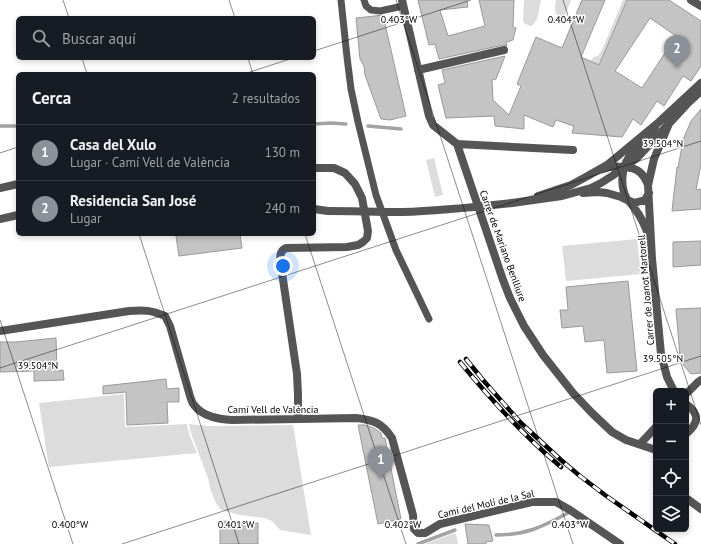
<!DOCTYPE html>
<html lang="es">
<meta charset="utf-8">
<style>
:root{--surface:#171b24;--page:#20242c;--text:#f1f3f6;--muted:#9ea1a6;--line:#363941;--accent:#8c9099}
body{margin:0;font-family:"PT Sans",sans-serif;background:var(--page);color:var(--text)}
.controls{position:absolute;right:12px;bottom:12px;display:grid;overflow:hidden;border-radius:6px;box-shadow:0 2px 6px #0003}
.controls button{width:36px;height:36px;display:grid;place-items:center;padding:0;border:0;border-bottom:1px solid var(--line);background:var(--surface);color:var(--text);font:20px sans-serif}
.you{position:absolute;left:283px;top:266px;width:14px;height:14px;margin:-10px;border:3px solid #fff;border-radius:50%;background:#1a73e8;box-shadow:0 0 0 6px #1a73e833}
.badge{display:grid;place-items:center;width:26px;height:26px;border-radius:50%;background:var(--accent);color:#fff;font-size:13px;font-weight:700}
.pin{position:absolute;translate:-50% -33px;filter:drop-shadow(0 1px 2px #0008)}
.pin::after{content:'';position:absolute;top:21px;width:14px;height:12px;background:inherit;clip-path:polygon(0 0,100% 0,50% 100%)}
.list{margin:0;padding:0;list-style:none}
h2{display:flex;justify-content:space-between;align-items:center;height:52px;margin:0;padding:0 16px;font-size:17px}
h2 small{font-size:13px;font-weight:400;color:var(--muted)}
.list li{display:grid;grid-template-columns:26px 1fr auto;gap:12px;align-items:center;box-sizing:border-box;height:56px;padding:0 16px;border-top:1px solid var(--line)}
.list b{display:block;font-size:15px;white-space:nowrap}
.list p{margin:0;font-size:13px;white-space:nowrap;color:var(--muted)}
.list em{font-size:13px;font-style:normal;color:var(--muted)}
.icon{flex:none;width:22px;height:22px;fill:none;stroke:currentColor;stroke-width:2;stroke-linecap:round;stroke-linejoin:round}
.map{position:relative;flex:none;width:701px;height:544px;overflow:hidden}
.search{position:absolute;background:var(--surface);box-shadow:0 2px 6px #0003;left:16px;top:16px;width:300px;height:44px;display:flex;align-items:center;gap:10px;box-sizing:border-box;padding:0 14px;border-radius:6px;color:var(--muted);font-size:15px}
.panel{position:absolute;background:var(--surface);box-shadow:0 2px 6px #0003;left:16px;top:72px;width:300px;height:164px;border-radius:6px}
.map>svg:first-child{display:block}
.green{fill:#dcdcdc}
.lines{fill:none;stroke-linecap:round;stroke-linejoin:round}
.stream{stroke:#a3a3a3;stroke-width:3.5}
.building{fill:#c4c4c4;stroke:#999;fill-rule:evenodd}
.service{stroke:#555;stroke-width:7}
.minor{stroke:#555;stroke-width:8}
.tertiary{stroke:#555;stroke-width:8}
.rail-casing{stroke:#000;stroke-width:4.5}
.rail{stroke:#fff;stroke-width:3;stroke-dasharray:9;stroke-linecap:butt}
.tertiary-bridge{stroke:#555;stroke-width:8}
.ticks{fill:none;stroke:#000;stroke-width:1;stroke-opacity:0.45}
.labels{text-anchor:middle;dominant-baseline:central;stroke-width:3;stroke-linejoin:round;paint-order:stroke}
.street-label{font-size:10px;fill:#000;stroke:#fff}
.ticks-label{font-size:10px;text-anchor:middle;fill:#000;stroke:#fff;stroke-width:3;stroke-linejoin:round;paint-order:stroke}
</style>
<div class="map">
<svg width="701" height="544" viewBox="0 0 701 544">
<rect width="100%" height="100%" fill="#fff"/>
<path class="green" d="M524 0H541L537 19 532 26H530L524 23 523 21Z
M556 0H571L563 21C554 13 554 12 556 0Z
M623 0H627L574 127 562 122 588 60 591 61 593 57 598 56 602 50Z
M434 158 443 195 435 197 426 160Z
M637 239 641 274 566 281 562 246Z
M124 394 125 427 187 424 189 434 197 453 49 467 39 403Z
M189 424 208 426 293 425 311 535 280 530 272 521 264 518 240 515 221 510 216 503 211 491 208 478 191 433Z
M455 533 457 538 458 544H425Z"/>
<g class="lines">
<path class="stream" d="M314 124 331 123 346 124
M0 126H18
M368 126 401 129
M496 535C526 535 542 527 568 513
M418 544 455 530"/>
</g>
<path class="building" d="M418 0H467L468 7 440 10 448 36 485 26 479 0H514L513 27 516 28 513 40 506 42 507 46 503 45 439 59 435 44 429 45Z
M582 0H605L581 57 599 65 627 0H669L701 21V66L691 81 683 76 664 106 657 101 641 125 633 119 622 137 572 133 574 126 556 120 553 127 524 115V129L495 126 494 116 446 118 438 85 445 83 442 70 505 56 496 79 492 80 493 100 509 115 521 86 517 84 536 37 562 48ZM650 18 676 36 642 88 615 71Z
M383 15 406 116 390 120 381 119 365 75 364 66 360 59 356 18Z
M701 109V164L696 190 701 189V209L672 211 677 167 678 168 683 140 691 121Z
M189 234H240L242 248 179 256 176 236Z
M701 241V265L673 267V242Z
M628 281 637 371 607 373 604 340 585 342 583 326 562 328 560 310H568L566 287Z
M701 308V373L691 374 684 366 680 357 676 309Z
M56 338 57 371 63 370 64 380 34 381V371L0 372V342H16Z
M166 379 167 389 179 388V402H167L168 423 127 425 126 392 103 394V386Z
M358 425H365L374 428 381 433 382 438H385L401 519 378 524Z
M220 521 258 523V544H220Z
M465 524 489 525 493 541 486 542V544H468Z"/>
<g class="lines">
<path class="service" d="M341 0 347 57 351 89 358 122 376 195 396 250 429 319
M364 0 366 6 371 10 380 11 403 6"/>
<path class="minor" d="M402 0 429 116 433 125 457 144 503 280 510 298 524 326 543 355 573 393 592 413 612 432 626 440 656 450
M691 0 701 6
M418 70 504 50
M668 126 654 159 648 185 652 259 661 354 667 377 674 391
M457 144 573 150
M602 169C610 166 616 166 624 167 637 168 643 172 648 185
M0 188 18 184
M583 193 598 192 607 193 621 197 634 203 645 200 649 193
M649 237C646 228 641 217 635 209 633 205 630 203 627 199 620 187 621 169 629 157 632 153 636 150 640 146 646 140 651 134 655 127
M0 331 129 311C144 310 151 310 165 316L170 326 190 396C191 399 192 403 194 405 203 417 219 419 232 420L356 418C374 420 382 423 392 438L413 515 414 529 418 533H425L440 524 532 502H556L570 510 620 544
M686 394 698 382 701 380
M686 404C700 414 699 423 686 434
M298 419V395L297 374 281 266C280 258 279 251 286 248L347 247 358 245 363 242 367 238 368 231 362 198 355 184 345 173 334 168H314
M640 444 656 427
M686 498 701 509"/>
<path class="tertiary" d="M538 196 571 185 584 178 607 165 659 122 701 83
M512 203 562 196 591 188 601 183 612 176 637 158 689 102 701 91
M314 209 328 211
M0 219 18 215"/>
<defs>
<path id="rail" d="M466 359 483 380 521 423 561 460 580 476 605 495 675 544
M460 362C492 401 523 435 561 467"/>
</defs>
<use href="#rail" class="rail-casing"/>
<use href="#rail" class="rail"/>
<path class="tertiary-bridge" d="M328 211C352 211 377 212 402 212 439 211 476 207 512 203"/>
</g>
<path class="ticks" d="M63 0 69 18M229 0 235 18M396 0 573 544M563 0 701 425M314 51 471 0M82 58 87 74M248 58 253 74M244 74 293 58M0 153 18 147M139 234 239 544M305 234 406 544M0 320 73 544M0 368 701 141M122 544 701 356"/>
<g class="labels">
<g class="street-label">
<text transform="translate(503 246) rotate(70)">Carrer de Mariano Benlliure</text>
<text transform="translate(646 290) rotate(-95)">Carrer de Joanot Martorell</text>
<text x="273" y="409">Camí Vell de València</text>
<text transform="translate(486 504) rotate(-13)">Camí del Molí de la Sal</text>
</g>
</g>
<g class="ticks-label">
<text x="399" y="23">0.403°W</text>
<text x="566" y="23">0.404°W</text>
<text x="663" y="147">39.504°N</text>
<text x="663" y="362">39.505°N</text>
<text x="38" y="369">39.504°N</text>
<text x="70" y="528">0.400°W</text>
<text x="236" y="528">0.401°W</text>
<text x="403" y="528">0.402°W</text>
<text x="570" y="528">0.403°W</text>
</g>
</svg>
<div class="controls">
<button>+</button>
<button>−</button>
<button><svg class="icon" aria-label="locate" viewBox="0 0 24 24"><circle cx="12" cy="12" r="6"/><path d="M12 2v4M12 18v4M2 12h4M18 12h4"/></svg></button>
<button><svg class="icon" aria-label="layers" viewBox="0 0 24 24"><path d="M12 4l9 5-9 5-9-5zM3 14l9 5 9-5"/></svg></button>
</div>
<div class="you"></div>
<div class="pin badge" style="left:381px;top:479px">1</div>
<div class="pin badge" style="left:677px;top:68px">2</div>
<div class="search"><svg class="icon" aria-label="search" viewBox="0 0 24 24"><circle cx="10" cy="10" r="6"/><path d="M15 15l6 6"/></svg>Buscar aquí</div>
<section class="panel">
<h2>Cerca<small>2 resultados</small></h2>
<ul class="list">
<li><span class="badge">1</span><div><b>Casa del Xulo</b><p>Lugar · Camí Vell de València</p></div><em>130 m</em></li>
<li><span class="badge">2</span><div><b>Residencia San José</b><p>Lugar</p></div><em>240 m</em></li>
</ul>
</section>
</div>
